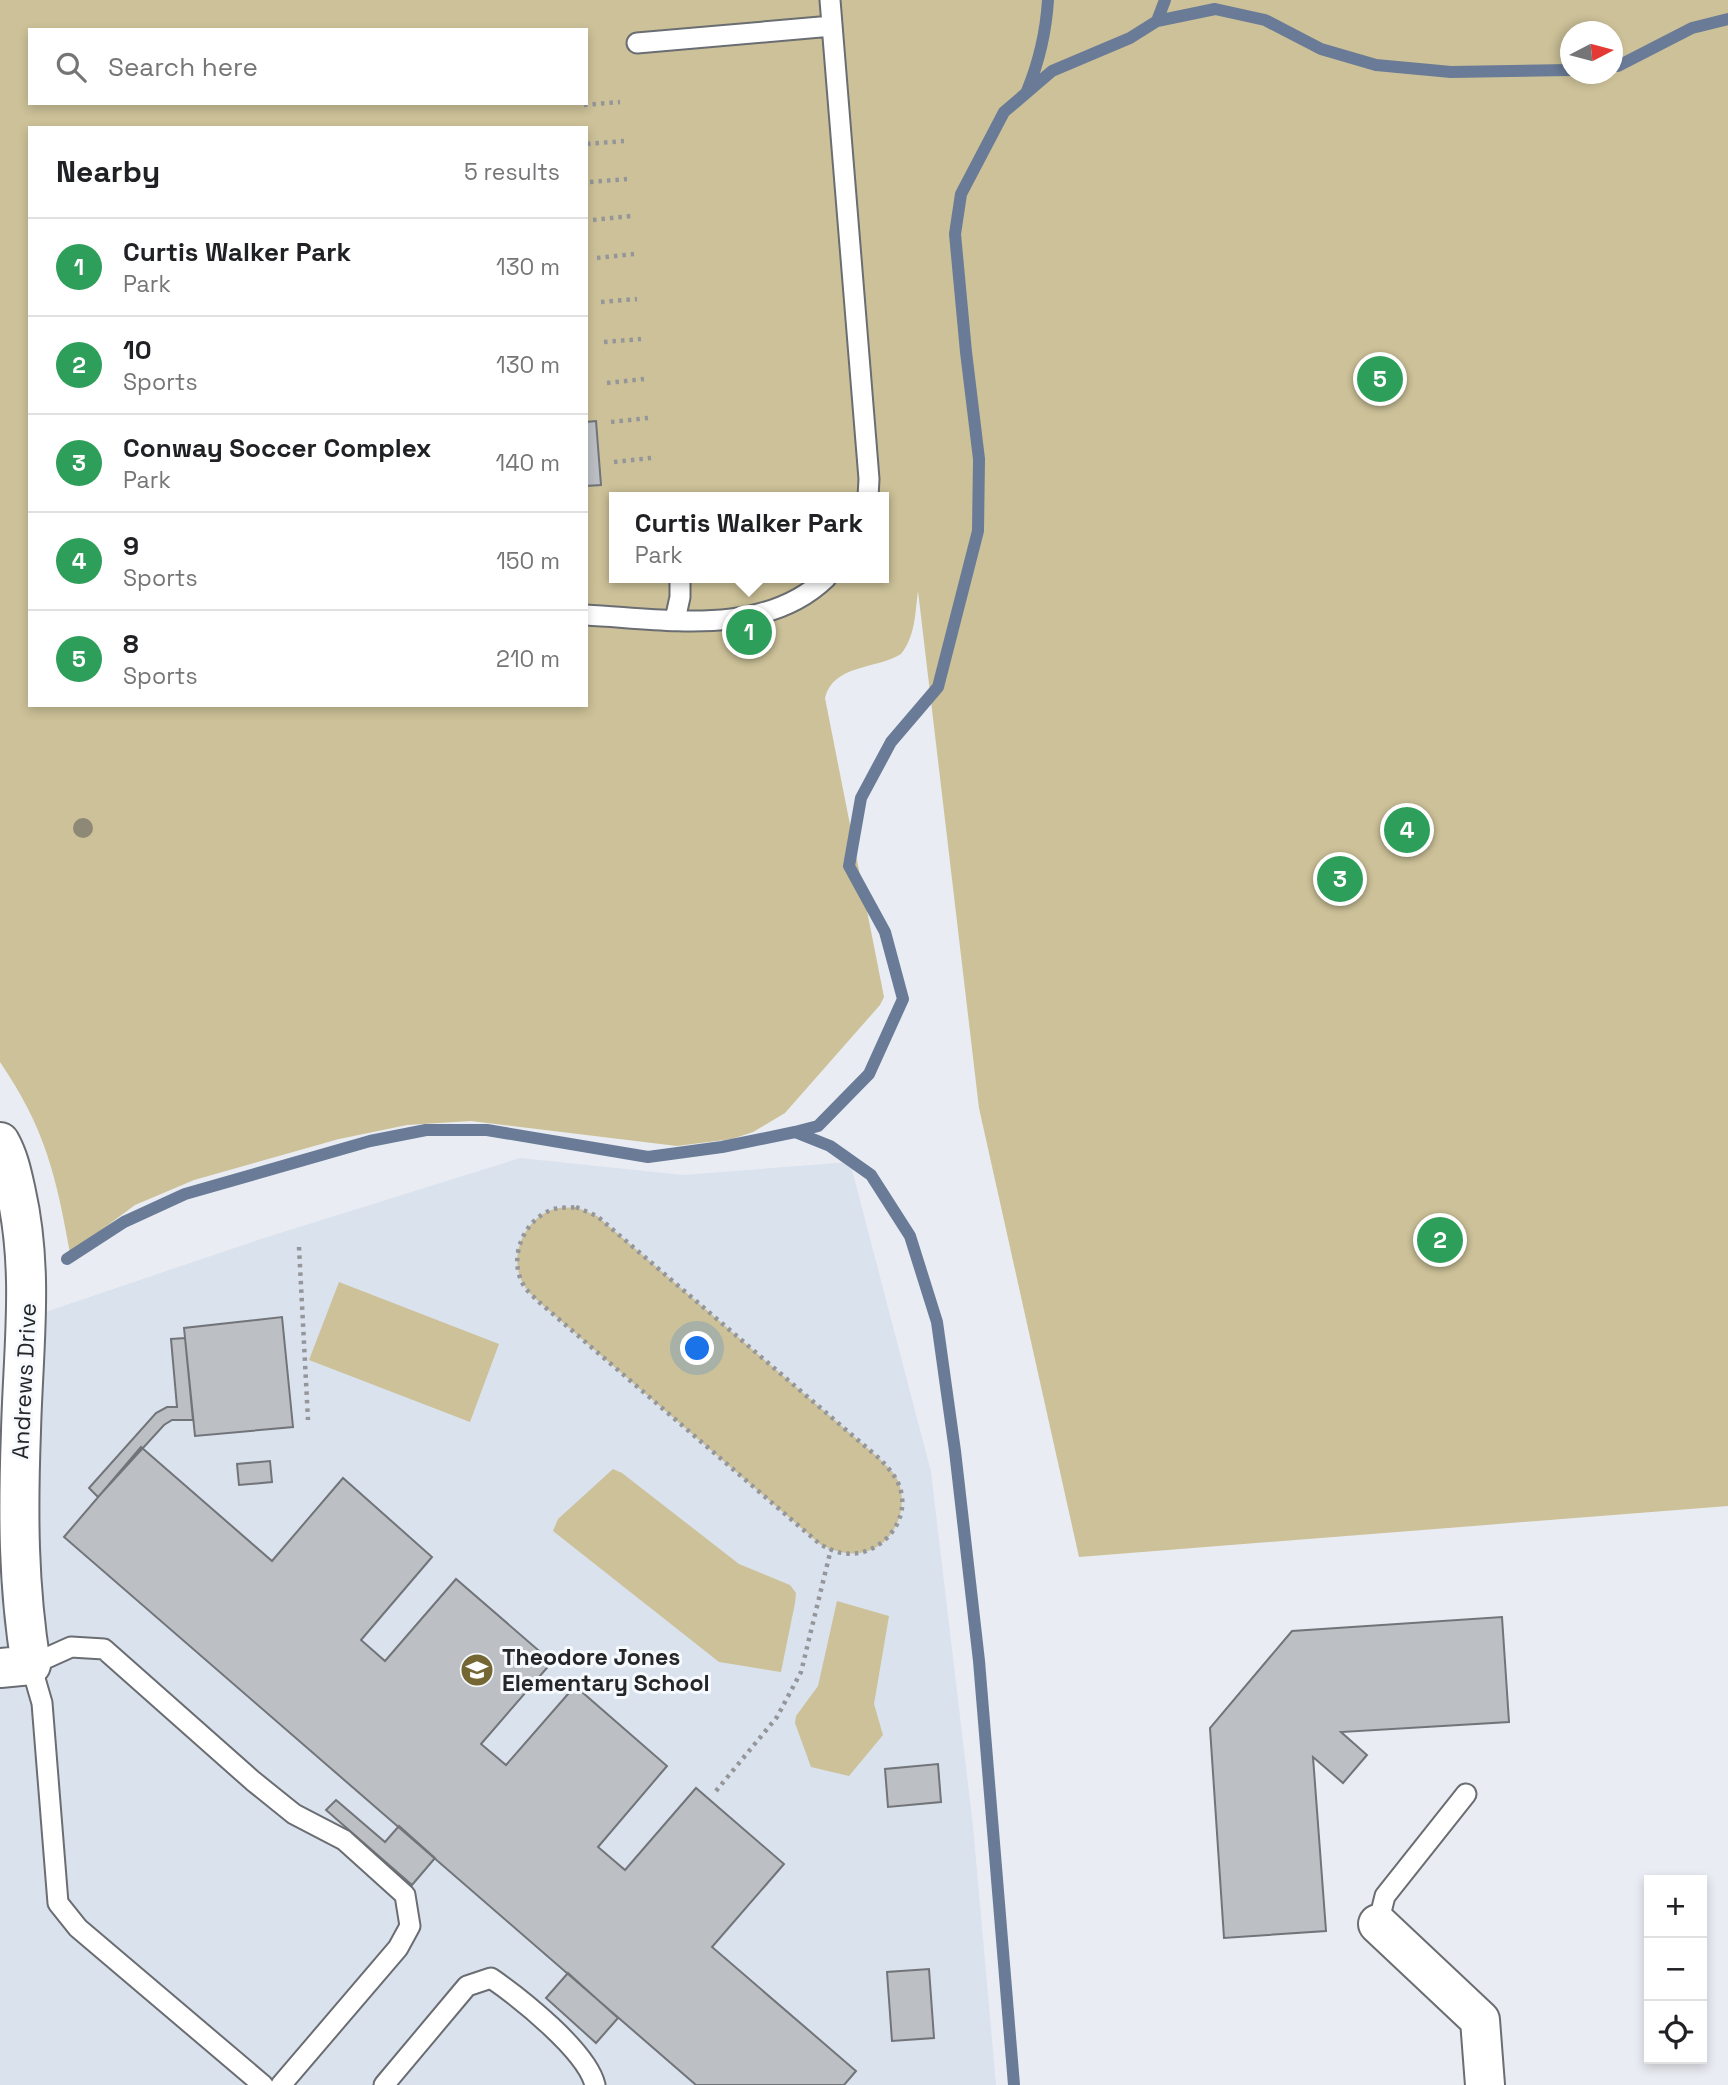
<!DOCTYPE html>
<meta charset="utf-8">
<style>
:root{--surface:#fff;--page:#f2f2f2;--text:#202124;--muted:#757577;--line:#e0e0e0;--accent:#746734}
body{margin:0;font-family:"Space Grotesk",sans-serif;background:var(--page);color:var(--text)}
.controls{position:absolute;right:21px;bottom:21px;display:grid;overflow:hidden;border-radius:0px;box-shadow:0 4px 10px #0003}
.controls button{width:63px;height:63px;display:grid;place-items:center;padding:0;border:0;border-bottom:2px solid var(--line);background:var(--surface);color:var(--text);font:35px sans-serif}
.compass{position:absolute;left:1560px;top:21px;width:63px;height:63px;border-radius:50%;background:var(--surface);box-shadow:0 4px 10px #0003;rotate:84deg}
.you{position:absolute;left:698px;top:1349px;width:24px;height:24px;margin:-18px;border:5px solid #fff;border-radius:50%;background:#1a73e8;box-shadow:0 0 0 10px #1a73e833}
.badge{display:grid;place-items:center;width:46px;height:46px;border-radius:50%;background:var(--accent);color:#fff;font-size:23px;font-weight:700}
.pin{position:absolute;translate:-50% -50%;border:4px solid #fff;box-shadow:0 2px 7px #0006}
.popup{position:absolute;left:609px;top:492px;width:280px;height:91px;box-sizing:border-box;display:grid;place-content:center;border-radius:0px;background:var(--surface);filter:drop-shadow(0 2px 5px #0005);font-size:23px;white-space:nowrap;color:var(--muted)}
.popup b{font-size:26px;color:var(--text)}
.popup::after{content:'';position:absolute;left:50%;top:100%;margin-left:-14px;border:14px solid transparent;border-top-color:var(--surface)}
.list{margin:0;padding:0;list-style:none}
h2{display:flex;justify-content:space-between;align-items:center;height:91px;margin:0;padding:0 28px;font-size:30px}
h2 small{font-size:23px;font-weight:400;color:var(--muted)}
.list li{display:grid;grid-template-columns:46px 1fr auto;gap:21px;align-items:center;box-sizing:border-box;height:98px;padding:0 28px;border-top:2px solid var(--line)}
.list b{display:block;font-size:26px;white-space:nowrap}
.list p{margin:0;font-size:23px;white-space:nowrap;color:var(--muted)}
.list em{font-size:23px;font-style:normal;color:var(--muted)}
.icon{flex:none;width:38px;height:38px;fill:none;stroke:currentColor;stroke-width:2;stroke-linecap:round;stroke-linejoin:round}
.map{position:relative;flex:none;width:1728px;height:2085px;overflow:hidden}
.search{position:absolute;background:var(--surface);box-shadow:0 4px 10px #0003;left:28px;top:28px;width:560px;height:77px;display:flex;align-items:center;gap:18px;box-sizing:border-box;padding:0 24px;border-radius:0px;color:var(--muted);font-size:26px}
.panel{position:absolute;background:var(--surface);box-shadow:0 4px 10px #0003;left:28px;top:126px;width:560px;height:581px;border-radius:0px}
.map>svg:first-child{display:block}
.built{fill:#dae2ee}
.green{fill:#ccc198;fill-rule:evenodd}
.lines{fill:none;stroke-linecap:round;stroke-linejoin:round}
.stream{stroke:#6a7b97;stroke-width:12}
.building{fill:#bcbfc4;stroke:#717478;stroke-width:2}
.lane-casing{stroke:#6a6d71;stroke-width:23}
.street-casing{stroke:#6a6d71;stroke-width:42}
.path{stroke:#94969a;stroke-width:4.5;stroke-dasharray:3.5 5;stroke-linecap:butt}
.lane{stroke:#fff;stroke-width:19}
.street{stroke:#fff;stroke-width:38}
.tree{fill:#8d8976}
.labels{text-anchor:middle;dominant-baseline:central;stroke-width:6;stroke-linejoin:round;paint-order:stroke}
.street-label{font-size:23px;fill:#252628;stroke:#f6faff}
.poi-label{font-size:23px;font-weight:bold;fill:#252628;stroke:#f6faff;text-anchor:start}
</style>
<div class="map">
<svg width="1728" height="2085" viewBox="0 0 1728 2085">
<rect width="100%" height="100%" fill="#e9ecf2"/>
<path class="built" d="M520 1158 683 1175 850 1162 931 1472 973 1826 996 2085H0V1513L7 1325 261 1239Z"/>
<path class="green" d="M0 0H1728V1506L1079 1557 979 1108 918 591C915 612 916 635 901 654 878 669 833 664 825 698L884 997 880 1005 785 1113 753 1132 732 1139 677 1146 471 1121 407 1125 339 1139 194 1180 135 1205 70 1253C56 1175 45 1128 0 1062ZM30 30H586V103H30ZM1570 32H1612V74H1570ZM30 128H586V705H30ZM614 497H884V578H614Z
M576 1207 597 1216 880 1459C884 1464 891 1470 895 1475 912 1503 896 1545 864 1552 848 1556 836 1551 821 1545L539 1302C534 1297 527 1291 524 1285 507 1258 524 1218 554 1209 560 1207 569 1208 576 1207Z
M339 1282 499 1344 470 1422 309 1360Z
M613 1469 622 1473 739 1564 790 1585 796 1593 795 1603 781 1672 719 1662 553 1531 558 1519Z
M837 1601 889 1616 874 1704 883 1735 849 1776 811 1767 795 1723 796 1716 818 1686Z"/>
<g class="lines">
<path class="stream" d="M1157 21 1165 0
M1612 66H1618L1692 28 1728 19
M1027 91C1039 62 1046 32 1048 0
M795 1132 818 1126 869 1074 903 999 885 932 849 866 861 798 891 742 938 687 978 531 979 459 966 352 955 234 961 194 1004 112 1052 71 1130 38 1157 21 1215 9 1265 20 1321 49 1376 65 1451 72 1570 70
M67 1259 124 1222 185 1194 370 1141 426 1130H487L648 1157 722 1147 795 1132 830 1146 871 1175 910 1236 937 1322 955 1451 979 1661 1014 2085"/>
</g>
<path class="building" d="M596 421 601 485 586 486V422Z
M282 1317 293 1427 195 1436 184 1328Z
M185 1338 193 1420H172L164 1425 98 1497 89 1488 156 1413 167 1407H177L171 1339Z
M141 1447 272 1561 343 1478 432 1557 361 1640 385 1661 456 1579 552 1662 481 1744 506 1765 575 1686 667 1766 598 1847 625 1870 696 1788 784 1864 712 1947 856 2071 844 2085H696L64 1537Z
M270 1461 272 1482 239 1485 237 1464Z
M1502 1617 1509 1722 1341 1732 1367 1755 1343 1783 1313 1757 1326 1931 1224 1938 1210 1728 1292 1631Z
M938 1764 941 1802 888 1807 885 1769Z
M336 1800 385 1842 399 1826 435 1858 412 1885 326 1810Z
M929 1969 934 2038 892 2041 887 1972Z
M568 1973 618 2018 596 2043 546 1998Z"/>
<g class="lines">
<defs>
<path id="lane" d="M830 0 869 479 868 497
M637 43 832 26
M586 615C665 619 764 638 826 578
M675 620 680 597V578
M1378 1924 1385 1896 1466 1794
M263 2085 78 1928 58 1903 42 1703 31 1665 71 1647 104 1649 253 1781 294 1814 344 1840 405 1895 410 1926 398 1948 281 2085
M384 2085 467 1986 491 1978C520 1998 587 2051 595 2085"/>
<path id="street" d="M0 1142C9 1158 12 1174 16 1192 34 1272 23 1350 21 1431 18 1512 18 1585 31 1665L0 1668
M1378 1924 1480 2020 1485 2085"/>
</defs>
<use href="#lane" class="lane-casing"/>
<use href="#street" class="street-casing"/>
<path class="path" d="M584 105 620 102
M587 144 624 141
M590 182 627 179
M593 220 631 216
M597 258 634 254
M601 302 637 299
M604 342 641 339
M607 383 644 379
M611 422 648 418
M614 462 651 458
M576 1207 597 1216 880 1459C890 1470 900 1480 902 1497 906 1529 874 1559 842 1553 835 1552 828 1548 821 1545L539 1302C534 1297 527 1291 524 1286 507 1258 524 1218 554 1209 560 1207 569 1208 576 1207Z
M299 1247 308 1420
M716 1791 777 1717 801 1672 831 1549"/>
<use href="#lane" class="lane"/>
<use href="#street" class="street"/>
</g>
<circle class="tree" cx="83" cy="828" r="10"/>
<defs>
<symbol id="school-disc" viewBox="-11 -11 22 22"><circle r="9.5" fill="#746734" stroke="#f6faff"/><path d="M0-5L7-2L0 1L-7-2ZM-4 1L0 2.5L4 1V4Q0 6-4 4Z" fill="#fff"/></symbol>
</defs>
<g fill-rule="evenodd">
<use href="#school-disc" x="458" y="1651" width="38" height="38"/>
</g>
<g class="labels">
<g class="street-label">
<text transform="translate(24 1381) rotate(-87)">Andrews Drive</text>
</g>
<g class="poi-label">
<text x="502" y="1657">Theodore Jones<tspan x="502" dy="26">Elementary School</tspan></text>
</g>
</g>
</svg>
<div class="controls">
<button>+</button>
<button>−</button>
<button><svg class="icon" aria-label="locate" viewBox="0 0 24 24"><circle cx="12" cy="12" r="6"/><path d="M12 2v4M12 18v4M2 12h4M18 12h4"/></svg></button>
</div>
<svg class="compass" viewBox="-18 -18 36 36"><path d="M0-13l5 13h-10z" fill="#e53935"/><path d="M0 13l5-13h-10z" fill="#757577"/></svg>
<div class="you"></div>
<div class="pin badge" style="left:749px;top:632px;background:#2e9e5b">1</div>
<div class="popup"><b>Curtis Walker Park</b>Park</div>
<div class="pin badge" style="left:1440px;top:1240px;background:#2e9e5b">2</div>
<div class="pin badge" style="left:1340px;top:879px;background:#2e9e5b">3</div>
<div class="pin badge" style="left:1407px;top:830px;background:#2e9e5b">4</div>
<div class="pin badge" style="left:1380px;top:379px;background:#2e9e5b">5</div>
<div class="search"><svg class="icon" aria-label="search" viewBox="0 0 24 24"><circle cx="10" cy="10" r="6"/><path d="M15 15l6 6"/></svg>Search here</div>
<section class="panel">
<h2>Nearby<small>5 results</small></h2>
<ul class="list">
<li><span class="badge" style="background:#2e9e5b">1</span><div><b>Curtis Walker Park</b><p>Park</p></div><em>130 m</em></li>
<li><span class="badge" style="background:#2e9e5b">2</span><div><b>10</b><p>Sports</p></div><em>130 m</em></li>
<li><span class="badge" style="background:#2e9e5b">3</span><div><b>Conway Soccer Complex</b><p>Park</p></div><em>140 m</em></li>
<li><span class="badge" style="background:#2e9e5b">4</span><div><b>9</b><p>Sports</p></div><em>150 m</em></li>
<li><span class="badge" style="background:#2e9e5b">5</span><div><b>8</b><p>Sports</p></div><em>210 m</em></li>
</ul>
</section>
</div>
